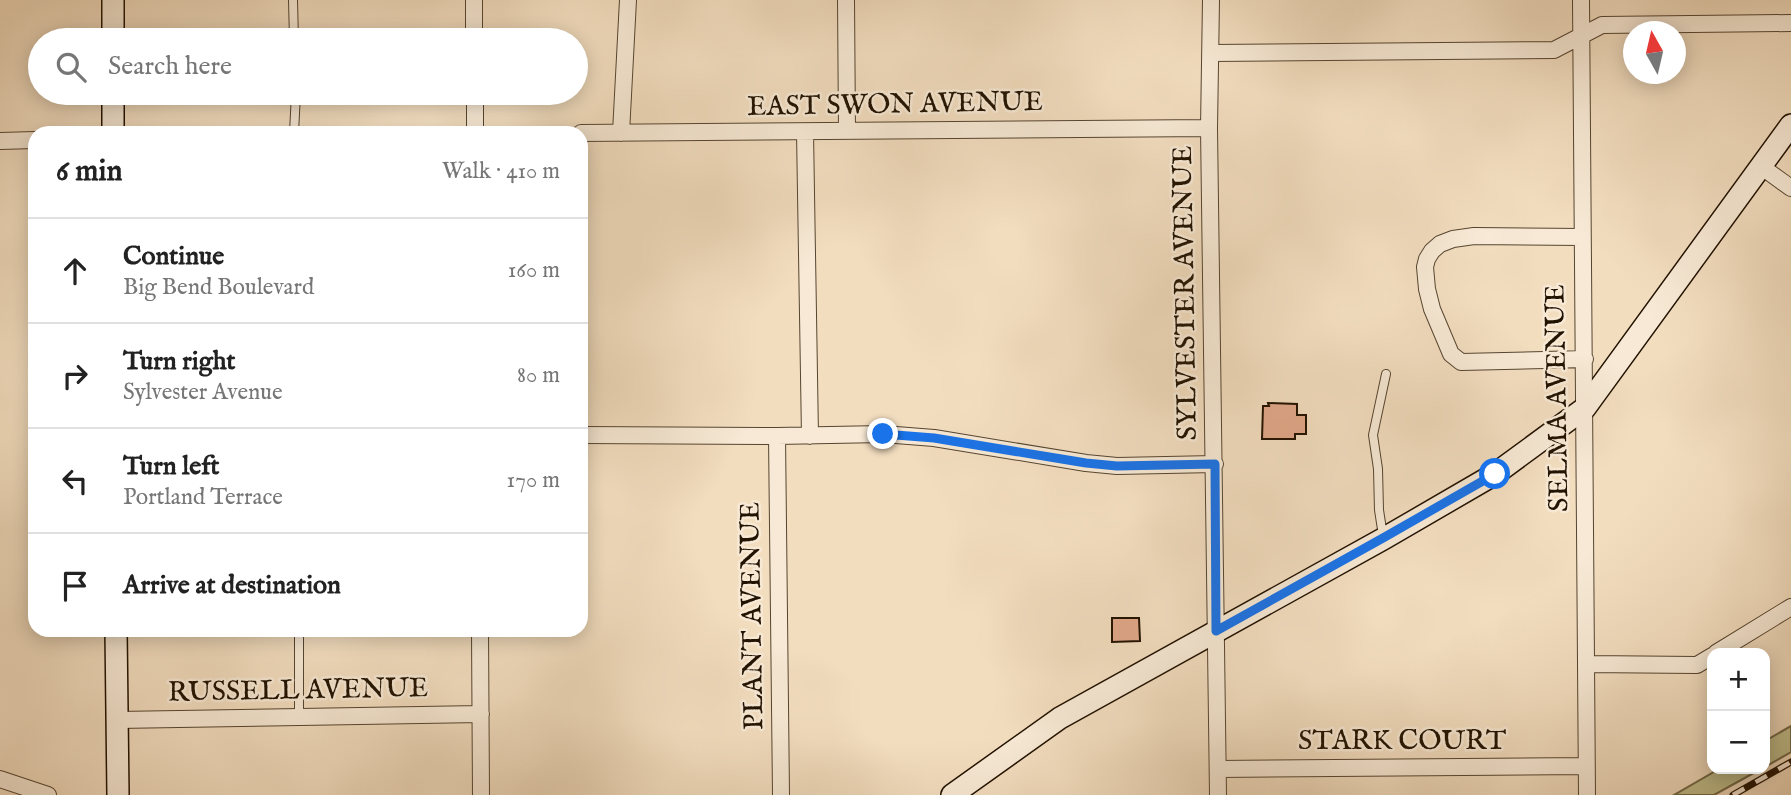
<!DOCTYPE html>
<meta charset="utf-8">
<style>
:root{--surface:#fff;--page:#f6f6f6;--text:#222;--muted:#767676;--line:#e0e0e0}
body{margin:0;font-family:"IM FELL English",serif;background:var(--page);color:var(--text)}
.controls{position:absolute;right:21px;bottom:21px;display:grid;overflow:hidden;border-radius:14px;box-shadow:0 4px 18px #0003}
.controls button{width:63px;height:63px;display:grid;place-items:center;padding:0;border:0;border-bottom:2px solid var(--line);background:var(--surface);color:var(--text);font:35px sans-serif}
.compass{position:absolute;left:1623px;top:21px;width:63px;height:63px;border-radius:50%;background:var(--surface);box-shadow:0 4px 18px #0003;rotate:352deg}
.stop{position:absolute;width:21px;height:21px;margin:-16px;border:5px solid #1a73e8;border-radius:50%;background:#fff}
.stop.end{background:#1a73e8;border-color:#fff;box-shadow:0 2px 7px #0008}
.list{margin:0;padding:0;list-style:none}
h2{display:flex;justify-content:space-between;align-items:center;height:91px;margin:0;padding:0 28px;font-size:30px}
h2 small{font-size:23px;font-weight:400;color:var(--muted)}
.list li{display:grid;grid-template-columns:46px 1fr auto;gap:21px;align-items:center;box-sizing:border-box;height:105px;padding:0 28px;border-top:2px solid var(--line)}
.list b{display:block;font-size:26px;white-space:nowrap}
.list p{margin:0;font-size:23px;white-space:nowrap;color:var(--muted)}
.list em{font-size:23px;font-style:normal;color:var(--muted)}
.icon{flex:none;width:38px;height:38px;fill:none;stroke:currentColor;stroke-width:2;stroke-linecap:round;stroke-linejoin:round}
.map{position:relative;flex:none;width:1791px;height:795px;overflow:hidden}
.search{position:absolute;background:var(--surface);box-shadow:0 4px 18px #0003;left:28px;top:28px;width:560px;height:77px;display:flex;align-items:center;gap:18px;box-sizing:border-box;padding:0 24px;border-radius:38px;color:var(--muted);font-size:26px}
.panel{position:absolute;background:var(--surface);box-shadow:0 4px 18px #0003;left:28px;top:126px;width:560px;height:511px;border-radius:21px}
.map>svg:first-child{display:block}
.green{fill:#c0bf8e;stroke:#716847;stroke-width:2}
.building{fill:#e1a88a;stroke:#221200;stroke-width:2}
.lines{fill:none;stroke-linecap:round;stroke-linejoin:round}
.lane-casing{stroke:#564530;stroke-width:10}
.street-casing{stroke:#564530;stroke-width:18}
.secondary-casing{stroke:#221200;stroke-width:24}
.lane{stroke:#f7e9d5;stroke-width:8}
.street{stroke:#f7e9d5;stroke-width:16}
.secondary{stroke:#f7e9d5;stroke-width:21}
.rail-casing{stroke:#221200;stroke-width:7}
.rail{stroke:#f7e9d5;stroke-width:4.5;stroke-dasharray:13;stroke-linecap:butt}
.route{stroke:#1a73e8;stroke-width:9}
.labels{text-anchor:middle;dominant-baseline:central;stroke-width:5;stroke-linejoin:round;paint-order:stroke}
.street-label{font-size:28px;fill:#221200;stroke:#f7e9d5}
</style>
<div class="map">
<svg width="1791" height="795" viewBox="0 0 1791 795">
<rect width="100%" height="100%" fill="#f2ddbf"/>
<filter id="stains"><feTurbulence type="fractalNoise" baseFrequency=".00286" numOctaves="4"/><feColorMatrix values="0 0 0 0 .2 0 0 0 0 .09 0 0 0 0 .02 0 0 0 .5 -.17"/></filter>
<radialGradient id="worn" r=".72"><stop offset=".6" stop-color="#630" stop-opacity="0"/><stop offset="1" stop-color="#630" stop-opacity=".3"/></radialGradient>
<path class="green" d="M1791 726V752L1765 767V741Z
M1719 769H1761L1714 795H1674Z"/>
<path class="building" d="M1268 403 1297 404V415H1306V434H1295V439H1262L1263 406H1269Z
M1112 618H1139L1140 641 1112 642Z"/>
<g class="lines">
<defs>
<path id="lane" d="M293 0 294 40
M294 133 296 93
M1383 536 1379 510 1378 469 1373 435 1386 374
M299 630V717"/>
<path id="street" d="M474 0V40
M846 0 847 131
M1211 0 1209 128 1218 795
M1581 0 1587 795
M1211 53 1554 50 1602 25 1791 23
M475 93V133
M805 132 810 436
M581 133 1209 128
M621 133 628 0
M0 141 35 140
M1762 167 1791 188
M1582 237 1474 236 1453 239 1440 244 1432 251 1427 259 1425 267 1427 289 1432 309 1451 354 1461 362 1585 359
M581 435 777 436 883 434 934 438 1086 463 1117 466 1215 464
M777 436 781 795
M480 630 481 795
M1716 653 1791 607
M1586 664 1697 665 1712 656
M117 720 481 714
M1218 769 1586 766
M0 779 48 795"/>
<path id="secondary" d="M113 0V40
M113 93V133
M116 630 118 795
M952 795 1060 718 1383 539 1495 474 1585 408 1791 125"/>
</defs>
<use href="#lane" class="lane-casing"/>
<use href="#street" class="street-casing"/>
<use href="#secondary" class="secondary-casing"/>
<use href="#lane" class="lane"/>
<use href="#street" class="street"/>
<use href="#secondary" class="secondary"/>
<defs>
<path id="rail" d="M1733 795 1791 762"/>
</defs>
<use href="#rail" class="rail-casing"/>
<use href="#rail" class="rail"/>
</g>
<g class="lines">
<path class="route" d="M883 434 934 438 1086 463 1117 466 1215 464 1216 631 1383 538 1495 474"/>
</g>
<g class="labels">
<g class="street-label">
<text transform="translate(895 105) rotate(-1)">EAST SWON AVENUE</text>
<text transform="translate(1186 293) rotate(-91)">SYLVESTER AVENUE</text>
<text transform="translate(1558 398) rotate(-91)">SELMA AVENUE</text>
<text transform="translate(753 616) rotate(-91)">PLANT AVENUE</text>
<text transform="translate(298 691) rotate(-1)">RUSSELL AVENUE</text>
<text x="1402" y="741">STARK COURT</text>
</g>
</g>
<rect width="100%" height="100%" filter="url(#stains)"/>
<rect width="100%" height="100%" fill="url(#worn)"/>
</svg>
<div class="controls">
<button>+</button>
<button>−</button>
</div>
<svg class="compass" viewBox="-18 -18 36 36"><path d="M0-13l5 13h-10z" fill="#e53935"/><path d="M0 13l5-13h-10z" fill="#767676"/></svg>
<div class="stop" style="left:1495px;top:474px"></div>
<div class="stop end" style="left:883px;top:434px"></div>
<div class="search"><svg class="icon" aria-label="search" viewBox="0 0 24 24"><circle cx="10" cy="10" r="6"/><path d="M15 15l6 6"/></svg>Search here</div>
<section class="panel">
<h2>6 min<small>Walk · 410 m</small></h2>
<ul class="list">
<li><svg class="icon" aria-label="ahead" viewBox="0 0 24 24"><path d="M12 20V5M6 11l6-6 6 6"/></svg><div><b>Continue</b><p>Big Bend Boulevard</p></div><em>160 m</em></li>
<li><svg class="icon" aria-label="right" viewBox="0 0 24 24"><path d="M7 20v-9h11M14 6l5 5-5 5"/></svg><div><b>Turn right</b><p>Sylvester Avenue</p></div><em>80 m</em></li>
<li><svg class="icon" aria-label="left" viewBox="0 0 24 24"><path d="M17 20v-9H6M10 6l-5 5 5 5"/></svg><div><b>Turn left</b><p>Portland Terrace</p></div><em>170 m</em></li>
<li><svg class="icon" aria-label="arrive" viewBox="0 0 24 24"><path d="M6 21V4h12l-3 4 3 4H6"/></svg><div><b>Arrive at destination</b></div></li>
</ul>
</section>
</div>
